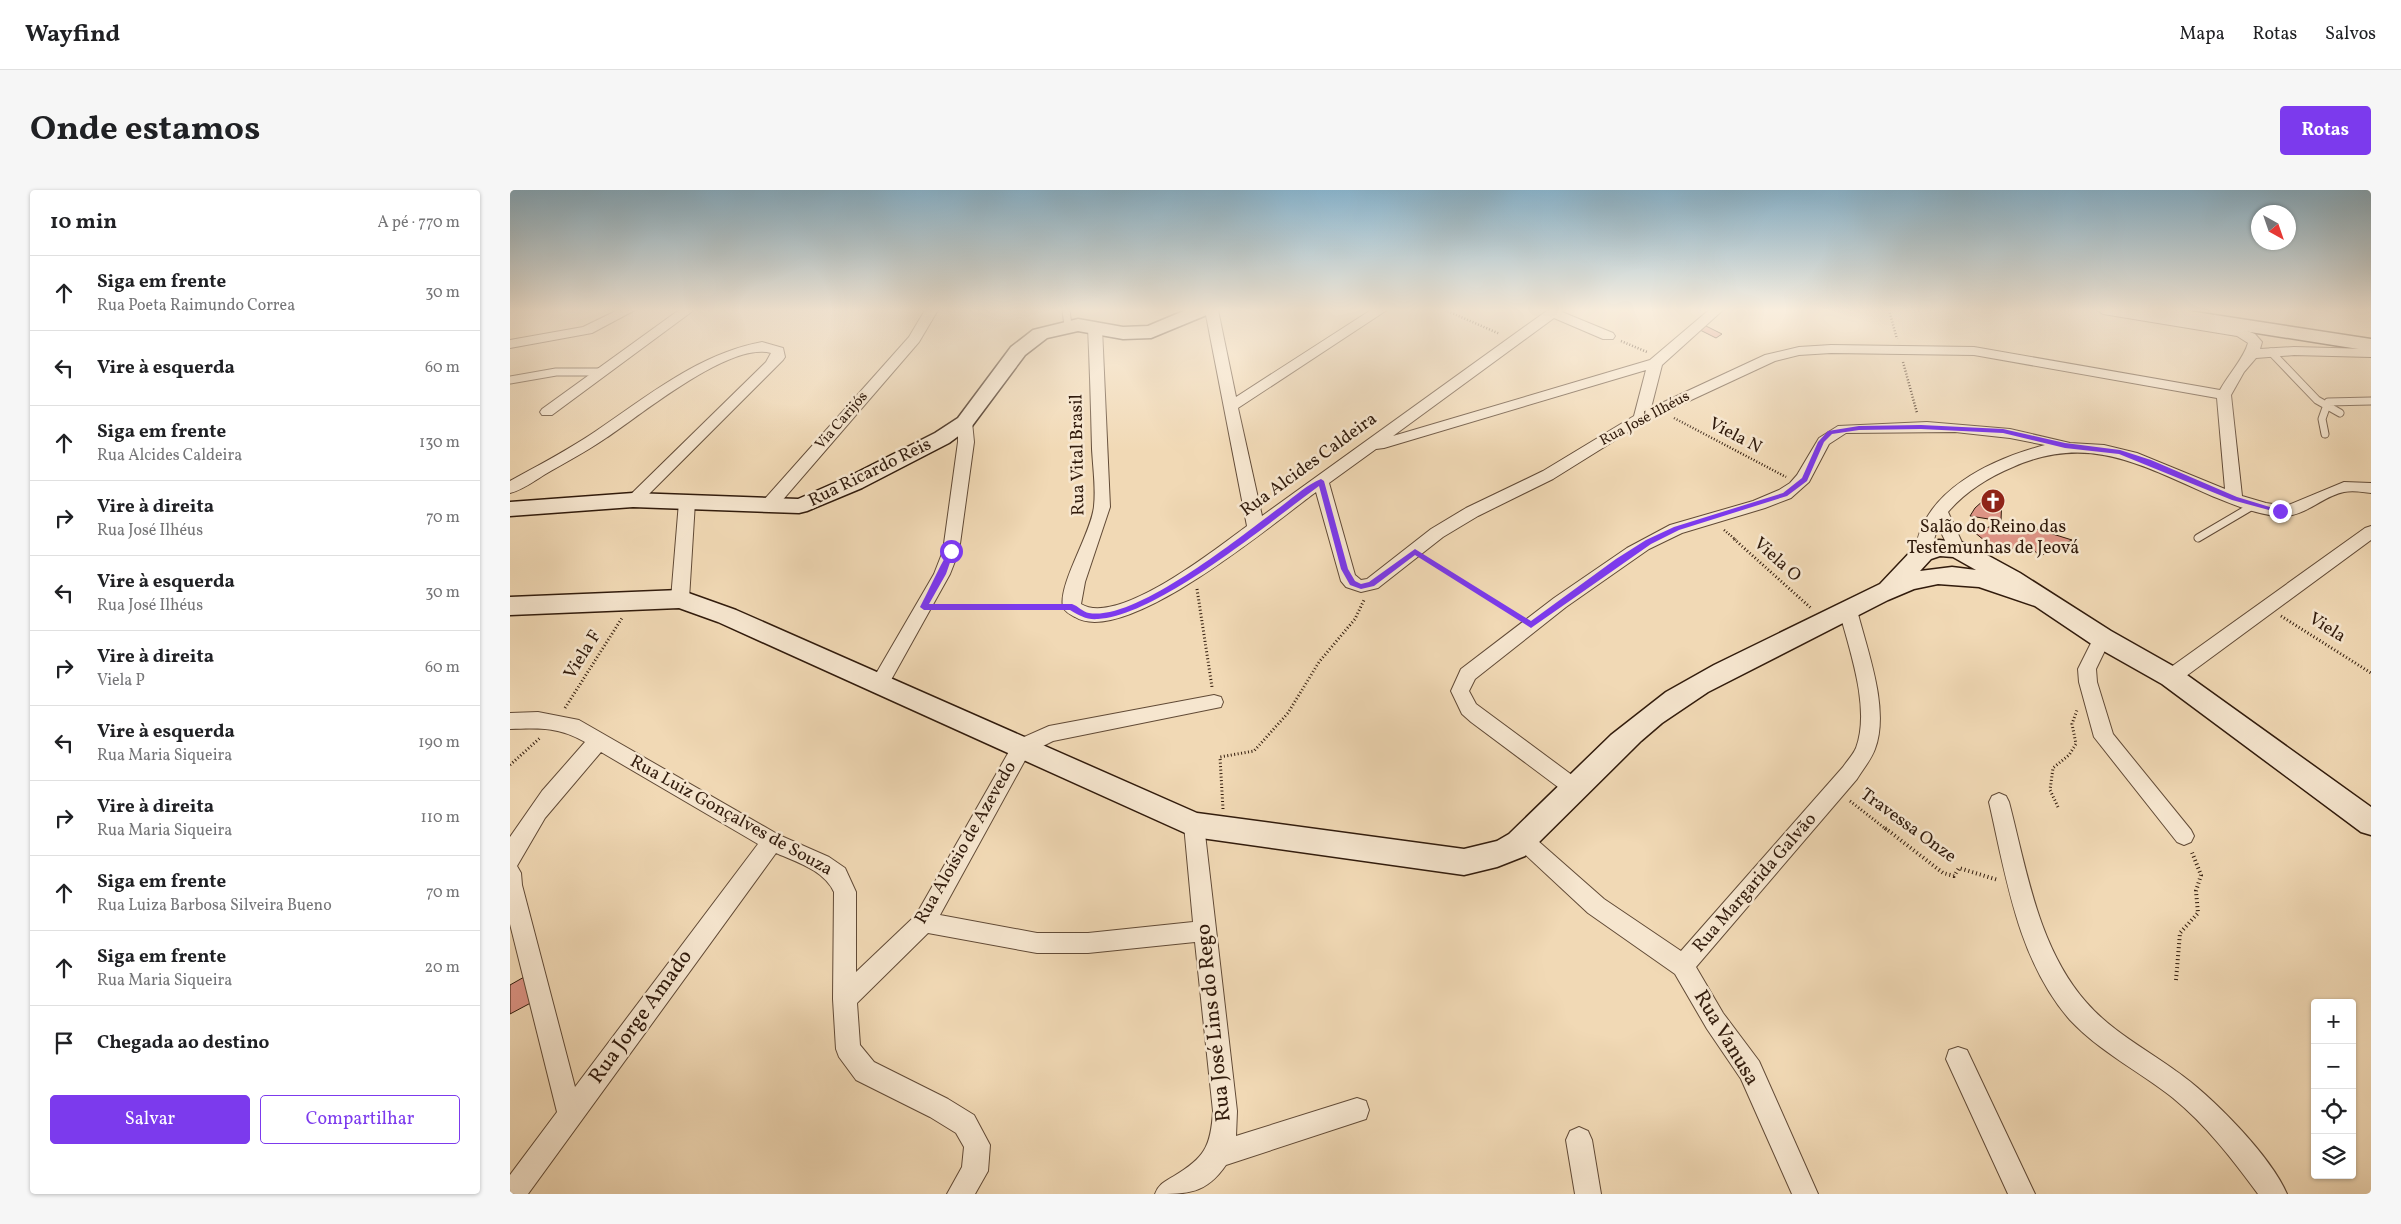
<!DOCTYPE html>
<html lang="pt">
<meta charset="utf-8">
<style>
:root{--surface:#fff;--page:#f6f6f6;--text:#202124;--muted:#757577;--line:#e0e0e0;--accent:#7c3aed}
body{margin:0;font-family:Vollkorn,serif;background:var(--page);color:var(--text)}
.controls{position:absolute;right:15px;bottom:15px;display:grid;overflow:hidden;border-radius:5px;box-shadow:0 1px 4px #0004}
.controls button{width:45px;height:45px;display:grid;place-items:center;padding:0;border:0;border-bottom:1px solid var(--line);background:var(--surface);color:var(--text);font:25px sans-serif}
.compass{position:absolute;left:1741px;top:15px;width:45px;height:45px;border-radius:50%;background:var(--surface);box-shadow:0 1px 4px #0004;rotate:140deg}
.stop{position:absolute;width:15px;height:15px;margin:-11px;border:4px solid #7c3aed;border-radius:50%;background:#fff}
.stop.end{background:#7c3aed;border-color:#fff;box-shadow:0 1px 5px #0008}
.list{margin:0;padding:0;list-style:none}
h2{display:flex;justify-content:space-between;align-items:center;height:65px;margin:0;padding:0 20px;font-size:21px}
h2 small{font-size:16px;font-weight:400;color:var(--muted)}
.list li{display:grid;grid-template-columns:32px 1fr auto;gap:15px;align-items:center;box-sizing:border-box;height:75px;padding:0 20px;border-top:1px solid var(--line)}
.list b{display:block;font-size:19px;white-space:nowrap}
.list p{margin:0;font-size:16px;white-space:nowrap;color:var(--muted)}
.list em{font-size:16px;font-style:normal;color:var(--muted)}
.actions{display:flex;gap:10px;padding:15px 20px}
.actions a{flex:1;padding:11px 0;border:1px solid var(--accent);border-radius:5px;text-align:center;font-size:18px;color:var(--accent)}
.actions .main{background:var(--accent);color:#fff}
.icon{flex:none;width:28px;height:28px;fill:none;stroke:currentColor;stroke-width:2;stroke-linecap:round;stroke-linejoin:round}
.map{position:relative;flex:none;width:1861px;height:1004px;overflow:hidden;border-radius:5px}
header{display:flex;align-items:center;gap:30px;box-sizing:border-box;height:70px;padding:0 25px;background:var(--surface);border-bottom:1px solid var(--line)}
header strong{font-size:24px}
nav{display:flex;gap:28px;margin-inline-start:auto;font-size:18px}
.intro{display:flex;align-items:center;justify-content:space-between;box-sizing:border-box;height:120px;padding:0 30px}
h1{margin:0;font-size:35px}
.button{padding:12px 22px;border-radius:5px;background:var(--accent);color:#fff;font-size:18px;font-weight:700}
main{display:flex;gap:30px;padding:0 30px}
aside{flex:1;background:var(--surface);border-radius:5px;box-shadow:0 1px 4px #0004}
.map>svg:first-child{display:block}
.building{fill:#dc9384;stroke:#311b0c}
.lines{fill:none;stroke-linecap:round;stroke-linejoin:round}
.lane-casing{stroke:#614a36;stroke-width:9}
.street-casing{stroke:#614a36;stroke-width:2}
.secondary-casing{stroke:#311b0c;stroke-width:3}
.path-far2{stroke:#311b0c;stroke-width:2.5;stroke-dasharray:1 2;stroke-linecap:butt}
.path-far1{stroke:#311b0c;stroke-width:3;stroke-dasharray:1 2.5;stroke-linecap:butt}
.path{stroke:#311b0c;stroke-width:4;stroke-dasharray:1 3;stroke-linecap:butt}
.lane{stroke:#f6e6cf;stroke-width:7}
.street{fill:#f6e6cf;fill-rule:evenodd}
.secondary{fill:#f6e6cf;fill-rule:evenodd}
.route{fill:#7c3aed}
.labels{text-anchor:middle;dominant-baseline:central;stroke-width:5;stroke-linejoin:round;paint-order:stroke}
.far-street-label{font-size:15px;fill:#311b0c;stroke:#f6e6cf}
.street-label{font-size:18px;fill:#311b0c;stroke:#f6e6cf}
.poi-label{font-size:18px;fill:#311b0c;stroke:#f6e6cf}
.near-street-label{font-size:21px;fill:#311b0c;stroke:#f6e6cf}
</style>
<header>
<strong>Wayfind</strong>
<nav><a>Mapa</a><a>Rotas</a><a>Salvos</a></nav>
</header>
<div class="intro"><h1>Onde estamos</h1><a class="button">Rotas</a></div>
<main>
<aside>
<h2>10 min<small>A pé · 770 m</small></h2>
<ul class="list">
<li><svg class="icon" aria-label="ahead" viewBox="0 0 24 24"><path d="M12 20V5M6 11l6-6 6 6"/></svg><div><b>Siga em frente</b><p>Rua Poeta Raimundo Correa</p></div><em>30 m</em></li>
<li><svg class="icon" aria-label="left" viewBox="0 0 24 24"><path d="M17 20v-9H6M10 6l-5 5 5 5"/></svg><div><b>Vire à esquerda</b></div><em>60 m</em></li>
<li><svg class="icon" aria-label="ahead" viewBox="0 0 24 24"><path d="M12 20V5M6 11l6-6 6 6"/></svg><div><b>Siga em frente</b><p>Rua Alcides Caldeira</p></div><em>130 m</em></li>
<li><svg class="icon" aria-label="right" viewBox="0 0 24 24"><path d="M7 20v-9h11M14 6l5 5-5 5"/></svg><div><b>Vire à direita</b><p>Rua José Ilhéus</p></div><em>70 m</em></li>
<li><svg class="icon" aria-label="left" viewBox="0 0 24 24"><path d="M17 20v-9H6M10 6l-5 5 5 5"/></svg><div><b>Vire à esquerda</b><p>Rua José Ilhéus</p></div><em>30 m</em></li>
<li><svg class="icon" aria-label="right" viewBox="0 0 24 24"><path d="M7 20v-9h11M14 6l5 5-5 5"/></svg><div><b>Vire à direita</b><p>Viela P</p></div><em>60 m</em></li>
<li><svg class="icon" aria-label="left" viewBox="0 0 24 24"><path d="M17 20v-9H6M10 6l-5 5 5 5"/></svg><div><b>Vire à esquerda</b><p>Rua Maria Siqueira</p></div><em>190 m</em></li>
<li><svg class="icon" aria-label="right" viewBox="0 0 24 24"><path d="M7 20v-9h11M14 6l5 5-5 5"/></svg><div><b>Vire à direita</b><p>Rua Maria Siqueira</p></div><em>110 m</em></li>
<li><svg class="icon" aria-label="ahead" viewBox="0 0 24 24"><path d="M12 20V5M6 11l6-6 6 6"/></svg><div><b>Siga em frente</b><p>Rua Luiza Barbosa Silveira Bueno</p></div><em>70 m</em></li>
<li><svg class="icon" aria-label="ahead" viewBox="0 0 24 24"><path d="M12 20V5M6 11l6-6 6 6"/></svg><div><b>Siga em frente</b><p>Rua Maria Siqueira</p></div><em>20 m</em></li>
<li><svg class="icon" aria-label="arrive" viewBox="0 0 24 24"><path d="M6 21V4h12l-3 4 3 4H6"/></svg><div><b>Chegada ao destino</b></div></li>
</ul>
<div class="actions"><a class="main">Salvar</a><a>Compartilhar</a></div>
</aside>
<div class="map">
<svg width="1861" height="1004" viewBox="0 0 1861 1004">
<rect width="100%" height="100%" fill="#f1d9b5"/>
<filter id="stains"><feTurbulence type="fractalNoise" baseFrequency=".004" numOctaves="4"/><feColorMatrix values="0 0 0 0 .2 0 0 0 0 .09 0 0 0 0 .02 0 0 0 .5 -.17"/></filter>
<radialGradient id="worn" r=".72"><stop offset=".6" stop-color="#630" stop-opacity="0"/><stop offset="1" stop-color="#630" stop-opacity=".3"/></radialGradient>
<path class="building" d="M1196 136 1212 144 1206 148 1190 140Z
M1485 300 1492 303 1491 331 1460 326 1465 318Z
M1488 334 1520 337 1562 350 1530 366 1517 354 1490 363 1464 342Z
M23 782 30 808 0 824V795Z"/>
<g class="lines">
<defs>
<path id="lane" d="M556 120 558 136
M1761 162 1807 210 1830 223
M0 190 46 182H93
M1815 244 1812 229 1818 212 1861 211
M1688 348 1744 315"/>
<path id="street" d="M108 120H125L82 143 0 158V150L73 137Z
M169 120H184L42 225H32L30 222 32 219Z
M415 120H428L409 152 264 320H252L250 316 252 312 399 147Z
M695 120H708L726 207 861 120H877L728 218 752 326 1038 120H1053L1052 122 1103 143 1105 146 1103 149H1093L1044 128 883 246 1140 170 1199 120H1213L1152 175 1141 218 1255 165 1289 157 1321 155 1464 157 1710 200C1718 185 1734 168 1738 153L1727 146 1593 124 1587 120H1619L1735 140 1745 144 1752 152 1750 159 1784 157 1861 159V167L1784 165 1746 168 1734 182 1721 205 1732 306 1756 313 1776 316 1834 292 1861 293V303C1853 302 1843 300 1834 302 1810 307 1794 329 1767 326 1745 324 1722 314 1702 306 1633 276 1579 243 1503 277 1479 287 1455 302 1438 322L1455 359 1453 363H1441L1428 336 1419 367H1407L1405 363C1411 301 1482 269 1535 255L1500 248 1445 242 1336 243 1319 254 1299 292 1281 308 1255 318 1172 343 1139 359 1056 417 965 489 959 501 966 514 1070 591 1073 597 1070 603 1063 605 1056 603 961 532 952 524 941 501 951 479 1044 408 1117 358 1160 335 1243 311 1269 300 1280 293 1287 285 1309 248 1328 236 1417 232 1500 239 1560 253 1594 255 1627 263 1715 299 1707 208 1464 165 1321 163 1289 165 1265 171 1136 231 1043 289 968 326 933 347 868 398 851 402 836 397 831 391 806 302C764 333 615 458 565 427 561 425 555 422 553 417 548 394 582 342 584 316 586 298 583 278 582 259 581 219 580 178 578 138L580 135 585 134 592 138 600 317 575 392 571 414C608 437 707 358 737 336ZM1136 180 1124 226 1033 281 956 318 921 339 857 389 851 390 845 385 819 293 866 259 874 258Z
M252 152 273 158 275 167 273 170 129 314H117L115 310 256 172 261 163C220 151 131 225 96 248 76 262 54 273 34 285 23 292 12 300 0 303V291C29 275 58 260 86 241 138 206 188 164 252 152Z
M455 228 462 232 464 252 449 361 440 384 376 499 369 501 362 499 360 494 424 384 433 361 448 252V232Z
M177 307 183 308 185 312 179 409 176 413 170 415 164 413 161 409 169 312 171 308Z
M1861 336V350L1668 492 1661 494 1654 492 1652 487 1654 482 1855 338Z
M1338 414 1344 415 1347 420C1357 460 1380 519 1365 559 1361 570 1353 579 1347 589L1186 777 1213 823 1249 871 1308 1004H1282L1231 889 1197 839 1165 784 1078 723 1005 655 1002 649 1005 643 1012 640 1019 643 1094 709 1171 761 1333 577C1337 571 1343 565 1346 558 1361 518 1339 459 1329 420L1332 415Z
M1592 441 1598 443 1601 448 1586 479 1587 492 1603 544 1681 640 1684 646 1681 652 1674 655 1667 652 1584 547 1569 492 1568 479 1586 443Z
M704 505 711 507 713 512 711 517 543 551 519 563 430 725 527 743H578L683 732 674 635 677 629 684 626 691 629 694 635 727 921 726 946 847 908 856 911 859 920 856 929 716 975C696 1004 678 1004 645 1004 649 994 654 992 664 986 694 968 701 957 703 921L685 752 578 763H527L418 743 347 813 350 855 364 872 438 909 464 925 480 955 478 981 465 1004H437L452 977 454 957 446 943 420 927 346 890 329 867 326 859 323 809 324 702C314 680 286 672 266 663L18 1004H0V985L47 922 0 734V647L32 601 75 552C49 537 30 538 0 539V523L28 522 69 530 269 645 319 667 335 678 346 702V782L406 725 505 551 539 536ZM91 562 248 654 65 897 12 695 11 683 7 676 35 628Z
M1489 603 1496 606 1499 612C1517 681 1528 757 1576 812 1601 841 1636 859 1666 881 1701 905 1761 966 1777 1004H1748C1723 970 1696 935 1663 908 1629 881 1590 862 1560 830 1508 771 1496 686 1479 612L1482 606Z
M1448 857 1457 860 1525 1004H1498L1436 869 1439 860Z
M1069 937 1078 941 1082 950 1091 1004H1065L1056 950 1060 941Z"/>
<path id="secondary" d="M676 120H702L699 124 641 148 613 149 568 141 537 148 515 165 462 236 439 253 352 298 297 321 289 323 123 317 0 326V312L123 303 288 309 336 288 425 243 448 228 501 157 523 140 568 129 613 137 638 136Z
M1624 120H1672L1861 149V161L1633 125 1627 124Z
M1429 350 1455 353 1510 383 1601 441 1670 480 1861 617V645L1851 642 1652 494 1583 455 1525 416 1469 397 1428 394 1404 399 1378 410 1198 502 1152 533 1131 551 1015 666 987 677 954 685 684 647 208 432 169 418 0 425V407L170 400 226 420 687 623 954 659 987 651 999 644 1101 545 1156 502 1204 475 1370 394 1405 357ZM1430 366 1443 367 1466 380 1442 377 1410 381 1421 369Z"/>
</defs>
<use href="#lane" class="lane-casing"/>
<use href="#street" class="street-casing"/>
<use href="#secondary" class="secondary-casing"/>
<path class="path-far2" d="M935 120 990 144
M1379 120 1387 149
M1111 151 1137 162
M1393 172 1407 223
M1164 228 1276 287
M1214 340 1226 350"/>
<path class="path-far1" d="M1224 349 1302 419
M918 370 1008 426
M687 399 702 497
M430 417H546
M1771 426 1861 483
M55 518 112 428
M0 575 31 547
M1340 611 1377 640
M1548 617 1540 600 1543 578 1559 565 1566 554 1562 534 1567 520
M713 619 710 567 744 561 778 523 809 472 845 429 854 410"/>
<path class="path" d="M1375 638 1433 683 1444 686 1449 678 1488 690
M1666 790 1670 743 1688 723 1686 701 1691 685 1681 660"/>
<use href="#lane" class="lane"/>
<use href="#street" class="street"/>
<use href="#secondary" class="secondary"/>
</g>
<linearGradient id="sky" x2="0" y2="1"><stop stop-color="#89b6d0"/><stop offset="0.46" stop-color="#f9eede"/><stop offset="1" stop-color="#f9eede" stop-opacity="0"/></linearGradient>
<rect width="1861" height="261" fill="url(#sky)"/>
<path class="route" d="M1411 235 1493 239 1555 253 1610 260 1641 270 1727 307 1773 321 1770 323 1722 310 1609 264 1555 258 1493 243 1411 239 1349 240 1322 244 1314 252 1297 291 1277 306 1169 340 1141 354 1021 438 905 365 864 396 851 399 840 395 831 379 809 296C758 333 649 425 588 429 577 430 570 426 560 420H414L410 417C415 408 437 361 441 358L444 361 436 384 419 414H562C568 416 573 422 579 423 628 431 733 344 773 315 785 306 798 294 811 289L814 291 838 379 845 391 851 394 859 392 905 359 1021 431 1106 369 1136 350 1164 337 1273 303 1292 288 1308 252 1318 241 1349 236Z"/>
<defs>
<symbol id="church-disc" viewBox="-11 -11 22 22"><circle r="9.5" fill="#8f2418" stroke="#f6e6cf"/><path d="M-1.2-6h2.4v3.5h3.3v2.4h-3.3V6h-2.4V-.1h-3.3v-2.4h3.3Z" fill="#fff"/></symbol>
</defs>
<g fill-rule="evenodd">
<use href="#church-disc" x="1469" y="297" width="28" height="28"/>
</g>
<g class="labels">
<g class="far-street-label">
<text transform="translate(1135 229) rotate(-28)">Rua José Ilhéus</text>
<text transform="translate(332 231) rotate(-49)">Via Carijós</text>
</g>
<g class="street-label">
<text transform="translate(1225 246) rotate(28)">Viela N</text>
<text transform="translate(568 265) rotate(-91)">Rua Vital Brasil</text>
<text transform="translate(799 275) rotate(-36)">Rua Alcides Caldeira</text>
<text transform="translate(360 283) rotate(-26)">Rua Ricardo Reis</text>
<text transform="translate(1267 370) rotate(42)">Viela O</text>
<text transform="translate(1817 438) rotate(32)">Viela</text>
<text transform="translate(73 465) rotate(-58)">Viela F</text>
<text transform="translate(221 626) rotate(29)">Rua Luiz Gonçalves de Souza</text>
<text transform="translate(1398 636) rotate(36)">Travessa Onze</text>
<text transform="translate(456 653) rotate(-60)">Rua Aloísio de Azevedo</text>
<text transform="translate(1245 693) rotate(-49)">Rua Margarida Galvão</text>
</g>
<g class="poi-label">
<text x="1483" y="337">Salão do Reino das<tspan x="1483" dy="21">Testemunhas de Jeová</tspan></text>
</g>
<g class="near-street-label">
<text transform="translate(131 827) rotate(-54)">Rua Jorge Amado</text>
<text transform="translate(704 833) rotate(-96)">Rua José Lins do Rego</text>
<text transform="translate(1216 848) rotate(59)">Rua Vanusa</text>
</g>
</g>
<rect width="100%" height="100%" filter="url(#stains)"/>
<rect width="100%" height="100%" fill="url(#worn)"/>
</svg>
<div class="controls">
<button>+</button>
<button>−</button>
<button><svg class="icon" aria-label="locate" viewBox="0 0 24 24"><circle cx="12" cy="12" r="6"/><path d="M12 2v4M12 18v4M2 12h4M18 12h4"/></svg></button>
<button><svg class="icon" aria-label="layers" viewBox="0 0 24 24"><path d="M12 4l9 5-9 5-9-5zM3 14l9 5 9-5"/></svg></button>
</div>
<svg class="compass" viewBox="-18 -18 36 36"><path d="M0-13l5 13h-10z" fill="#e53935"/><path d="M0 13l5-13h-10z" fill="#757577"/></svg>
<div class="stop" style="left:441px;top:361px"></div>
<div class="stop end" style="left:1770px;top:321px"></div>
</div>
</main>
